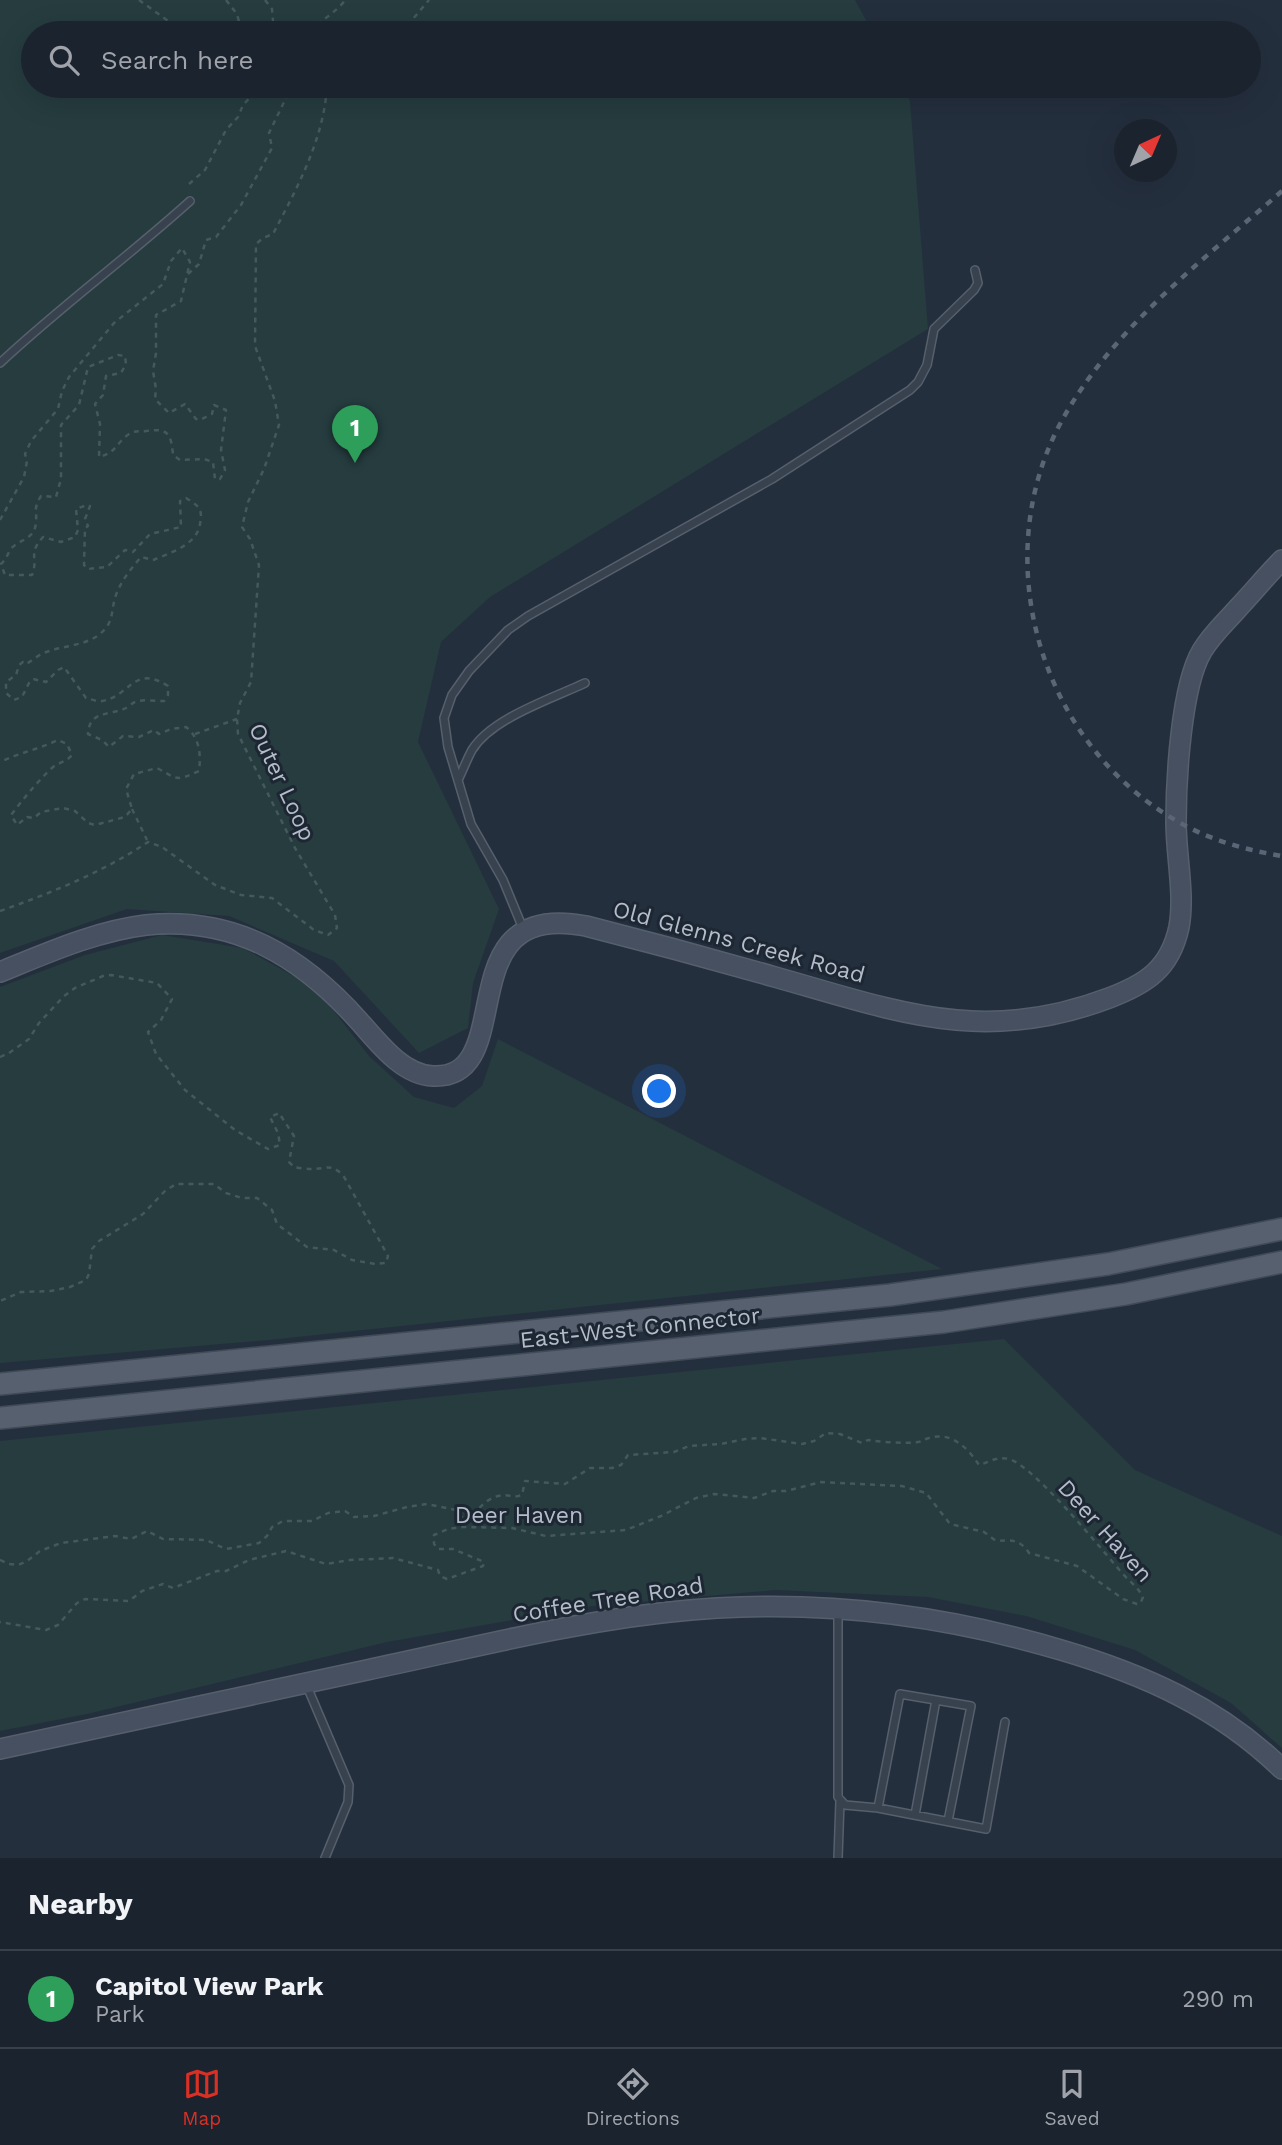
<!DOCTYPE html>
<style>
:root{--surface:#1b232e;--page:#242b36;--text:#f1f3f6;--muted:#a0a4aa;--line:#39404a;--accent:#d93025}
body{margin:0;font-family:"Work Sans",sans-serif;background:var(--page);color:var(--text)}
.compass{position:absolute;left:1114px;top:119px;width:63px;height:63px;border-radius:50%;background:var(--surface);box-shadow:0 7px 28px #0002;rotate:44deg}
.you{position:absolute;left:660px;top:1092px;width:24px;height:24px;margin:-18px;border:5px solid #fff;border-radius:50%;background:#1a73e8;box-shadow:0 0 0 10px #1a73e833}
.badge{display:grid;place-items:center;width:46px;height:46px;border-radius:50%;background:var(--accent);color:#fff;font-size:23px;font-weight:700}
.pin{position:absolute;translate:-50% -58px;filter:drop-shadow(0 2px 4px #0008)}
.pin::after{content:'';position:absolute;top:37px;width:24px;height:21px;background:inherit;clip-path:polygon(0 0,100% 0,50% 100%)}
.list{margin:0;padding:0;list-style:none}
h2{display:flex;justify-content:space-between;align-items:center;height:91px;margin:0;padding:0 28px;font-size:30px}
h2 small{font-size:23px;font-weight:400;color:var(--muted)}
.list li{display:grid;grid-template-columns:46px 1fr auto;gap:21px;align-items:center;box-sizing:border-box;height:98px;padding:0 28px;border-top:2px solid var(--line)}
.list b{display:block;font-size:26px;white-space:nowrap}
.list p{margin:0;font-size:23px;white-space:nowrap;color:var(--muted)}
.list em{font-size:23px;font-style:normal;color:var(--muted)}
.icon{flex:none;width:38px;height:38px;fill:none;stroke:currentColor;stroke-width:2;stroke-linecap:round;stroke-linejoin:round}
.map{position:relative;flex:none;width:1282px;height:1858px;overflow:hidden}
.search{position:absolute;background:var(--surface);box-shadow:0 7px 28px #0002;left:21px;right:21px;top:21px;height:77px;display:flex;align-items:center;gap:18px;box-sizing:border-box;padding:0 24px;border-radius:38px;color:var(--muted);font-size:26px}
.sheet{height:189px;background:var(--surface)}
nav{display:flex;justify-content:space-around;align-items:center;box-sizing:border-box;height:98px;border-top:2px solid var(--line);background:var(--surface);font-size:19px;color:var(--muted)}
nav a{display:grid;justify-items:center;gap:4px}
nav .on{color:var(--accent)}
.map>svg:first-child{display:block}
.green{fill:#263c3f}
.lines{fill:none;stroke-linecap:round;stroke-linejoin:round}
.lane-casing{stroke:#565f6c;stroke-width:10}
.secondary-casing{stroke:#565f6c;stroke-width:22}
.primary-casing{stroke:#414a57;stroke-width:24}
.path{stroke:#44595c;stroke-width:2.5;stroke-dasharray:5 5;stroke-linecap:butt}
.lane{stroke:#38414e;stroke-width:7}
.secondary{stroke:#465061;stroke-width:19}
.primary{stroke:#56606e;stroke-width:21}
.rail{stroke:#5a6575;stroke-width:4.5;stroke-dasharray:7 7;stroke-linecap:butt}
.labels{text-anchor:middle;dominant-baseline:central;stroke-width:6;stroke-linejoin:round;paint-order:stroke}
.street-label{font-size:23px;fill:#b4bcc9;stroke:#1d2633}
</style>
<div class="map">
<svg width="1282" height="1858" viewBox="0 0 1282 1858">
<rect width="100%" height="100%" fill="#242f3e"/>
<path class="green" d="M0 0H855L873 33H33V86H902L910 101 928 329 490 597 441 642 418 742 499 909 473 983 468 1028 419 1053 334 961 229 916 127 909 0 953Z
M162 935 243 948 317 989 369 1056 414 1097 454 1108 482 1086 498 1039 942 1269 269 1340 0 1363V987L85 955Z
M1004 1339 1135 1470 1282 1536V1748L1231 1703 1135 1650 1026 1616 928 1597 776 1590 593 1606 387 1642 87 1714 0 1731V1441Z"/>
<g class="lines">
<defs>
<path id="lane" d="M0 363C61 306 128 257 190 201
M458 780C463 770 467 759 472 750 492 718 551 699 585 683
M524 931 503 880 471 824 448 747 444 718 452 695 469 671 508 630 528 616 772 479 910 390 918 382 927 365 934 329 974 290 978 283 975 270
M838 1610V1797L845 1805 878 1808 986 1829 1005 1722
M306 1684 349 1785 348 1802 325 1858
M878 1808 900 1694 971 1706 948 1821
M915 1815 936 1700
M838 1858 840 1801"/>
<path id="secondary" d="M0 972C47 953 96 931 146 925 235 916 302 957 359 1021 378 1042 402 1075 433 1076 522 1080 444 898 586 926 649 942 712 959 775 977 896 1011 983 1046 1109 998 1146 984 1170 969 1179 927 1185 894 1176 856 1176 822 1176 780 1181 686 1202 651 1212 634 1227 621 1239 607 1254 591 1267 575 1282 560
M0 1749C122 1722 245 1697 367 1670 467 1649 568 1623 670 1612 801 1598 934 1612 1061 1650 1143 1674 1220 1708 1282 1769"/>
<path id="primary" d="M0 1384 890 1295 1108 1264 1282 1229
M0 1418 944 1322 1126 1294 1282 1262"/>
</defs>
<use href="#lane" class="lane-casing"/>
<use href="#secondary" class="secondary-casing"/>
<use href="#primary" class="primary-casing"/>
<path class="path" d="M139 0 185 33
M226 0 237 14 242 33
M265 0 272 9 274 33
M299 33C311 30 339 10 345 0
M338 33 356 25 369 30 371 33
M401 33 429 0
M189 184 205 170 226 130 238 117 243 105 261 86
M188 274 199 264 206 240 216 237 241 205 272 148 269 133 286 98 285 90 288 86
M0 520 24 477 27 461 25 454 31 441 58 409 62 391 69 377 114 323 163 284 171 261 182 248 190 262 181 301 156 315V353L153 371 156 389 155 399 169 413 185 404 196 419 200 420 212 414 214 405 226 410 221 450 225 470 220 479H215L213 462 204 459 180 460 173 455C171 433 168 428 146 431 139 432 135 430 129 434 116 443 116 453 99 457L100 424 95 404 103 395 106 376 121 373 126 364 125 356 118 355 88 367 79 405 61 425V479L56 497 41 496C33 509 37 510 36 523 34 541 18 539 10 550 7 556 6 559 1 564L5 575H32C39 557 27 555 43 537L61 542 75 537 78 530 76 509 87 505 90 506 85 519 88 526 85 528 84 565 88 569 107 567 125 550 133 552 150 534 181 527 180 501 186 498C199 506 203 509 200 524 197 545 170 553 153 560L141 557C130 570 120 582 115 598 112 608 113 616 108 625 94 647 65 644 44 653 38 655 32 661 26 664L23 662 19 665 16 675 6 682V693L14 700 22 697 29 683 33 679 46 682 58 670 64 667 86 698C91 699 97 702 102 701 131 696 133 664 168 686V695L164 701C155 701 143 699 135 702 132 703 129 707 126 708 110 716 89 710 88 734L102 740 109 747 123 736 139 737 154 730 159 734 171 729 186 727C200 738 201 755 199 771 175 782 178 779 157 768L134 774 126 789 132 809 125 817 95 825 88 823 75 811 63 808 41 812 34 818 27 817 17 825 11 815C24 798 37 782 53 767 60 762 66 762 72 755L67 744 58 740C39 749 19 753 0 762
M195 734 237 719
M132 809 147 840
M0 911C51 893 103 872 148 842L162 847 215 885 241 895 272 898 314 930 328 935 337 928 335 915 295 848 238 734 237 719 240 703 251 682 259 565 250 539 242 527 248 502 264 469 279 425 275 401 255 346 256 244 263 238 273 234C297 188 324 139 327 86
M0 1057 9 1053 29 1039 39 1023 63 997 75 988 103 976 111 975 157 983 172 999 161 1020 148 1032 156 1054 185 1090 235 1130 268 1149 280 1145 278 1133 270 1117 279 1113 294 1136 289 1162 294 1167C299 1168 306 1169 311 1169 327 1169 330 1163 343 1175L388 1256 386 1263 375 1264 352 1260 334 1250 307 1247 277 1224 272 1210 257 1198H242L226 1193 214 1184H176L165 1191 143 1214 99 1241 92 1249 89 1274 86 1280 70 1287 51 1291 21 1292 0 1301
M0 1560 9 1564 18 1565 27 1561 40 1551 61 1543 115 1536 131 1539 147 1531 163 1539 206 1540 226 1549 259 1543 267 1536 272 1527 283 1521H312L328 1513 345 1511 354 1517 374 1516 407 1507 427 1504 456 1510 464 1520 470 1521C479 1505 495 1490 514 1497L522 1495 525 1481 565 1484 590 1468H612L621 1465 628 1455 674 1452 689 1446 721 1444 745 1439 760 1438 802 1444 814 1441 826 1433 840 1434 862 1443 868 1440C884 1442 903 1444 918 1442 926 1441 921 1440 929 1438 951 1431 968 1448 979 1465 990 1462 996 1456 1009 1459 1034 1466 1102 1550 1122 1573 1130 1582 1137 1586 1143 1597L1141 1602 1137 1604 1123 1599 1077 1566 1029 1553C1020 1539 1011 1540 996 1541L984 1532 950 1524 926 1493 902 1486 821 1482 786 1491H773L754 1498 714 1494 696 1498 661 1516 626 1530 546 1536 512 1528 463 1527 448 1529 434 1535V1544L438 1549H453L484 1562 483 1566 447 1579 440 1576 438 1570 393 1558 350 1560 326 1564 286 1551 249 1560 226 1571H217L173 1588 163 1584 142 1591 129 1601 85 1599 77 1603 58 1625 46 1630 0 1622"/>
<use href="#lane" class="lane"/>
<use href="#secondary" class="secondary"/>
<use href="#primary" class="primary"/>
<path class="rail" d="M1282 191C1202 261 1111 329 1060 424 987 562 1041 744 1177 821 1209 840 1246 850 1282 856"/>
</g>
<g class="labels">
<g class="street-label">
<text transform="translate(282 782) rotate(65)">Outer Loop</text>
<text transform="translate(739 942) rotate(15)">Old Glenns Creek Road</text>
<text transform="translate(640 1328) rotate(-6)">East-West Connector</text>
<text x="519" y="1515">Deer Haven</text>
<text transform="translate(1105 1531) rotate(48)">Deer Haven</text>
<text transform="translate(608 1600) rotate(-9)">Coffee Tree Road</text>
</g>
</g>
</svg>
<svg class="compass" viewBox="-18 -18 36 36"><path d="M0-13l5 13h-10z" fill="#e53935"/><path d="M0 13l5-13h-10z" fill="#a0a4aa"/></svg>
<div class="you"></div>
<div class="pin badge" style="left:355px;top:463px;background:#2e9e5b">1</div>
<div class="search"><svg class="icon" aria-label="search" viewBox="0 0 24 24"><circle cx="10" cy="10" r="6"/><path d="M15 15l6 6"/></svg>Search here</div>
</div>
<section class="sheet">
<h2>Nearby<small></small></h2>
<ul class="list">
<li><span class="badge" style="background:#2e9e5b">1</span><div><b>Capitol View Park</b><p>Park</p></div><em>290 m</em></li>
</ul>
</section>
<nav>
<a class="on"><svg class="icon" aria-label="map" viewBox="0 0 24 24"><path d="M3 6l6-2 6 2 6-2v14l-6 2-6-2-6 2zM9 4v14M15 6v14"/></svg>Map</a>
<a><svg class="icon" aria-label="directions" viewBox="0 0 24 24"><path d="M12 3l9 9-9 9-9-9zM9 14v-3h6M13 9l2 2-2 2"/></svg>Directions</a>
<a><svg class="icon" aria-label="saved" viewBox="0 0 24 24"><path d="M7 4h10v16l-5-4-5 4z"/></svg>Saved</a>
</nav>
